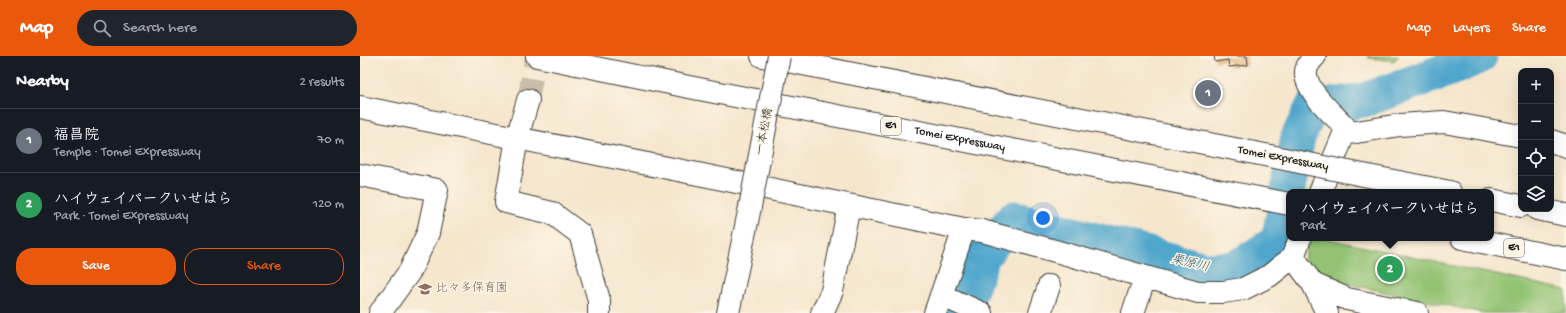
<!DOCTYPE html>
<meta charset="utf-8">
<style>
:root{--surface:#171b24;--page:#20242c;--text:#f1f3f6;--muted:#9ea1a6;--line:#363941;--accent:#ea580c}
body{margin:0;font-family:"Gochi Hand","Klee One",sans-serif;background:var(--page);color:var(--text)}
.controls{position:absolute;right:12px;top:12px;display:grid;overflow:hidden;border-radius:8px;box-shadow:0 4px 16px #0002}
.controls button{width:36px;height:36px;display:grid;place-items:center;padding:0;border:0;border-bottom:1px solid var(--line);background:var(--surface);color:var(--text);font:20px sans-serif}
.you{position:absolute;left:683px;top:162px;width:14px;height:14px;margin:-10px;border:3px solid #fff;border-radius:50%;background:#1a73e8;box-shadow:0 0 0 6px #1a73e833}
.badge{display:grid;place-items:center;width:26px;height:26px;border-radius:50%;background:var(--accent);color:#fff;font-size:13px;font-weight:700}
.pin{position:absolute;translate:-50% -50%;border:2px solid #fff;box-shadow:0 1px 4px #0006}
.popup{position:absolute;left:926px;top:133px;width:208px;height:52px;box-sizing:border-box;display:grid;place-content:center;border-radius:8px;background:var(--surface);filter:drop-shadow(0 1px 3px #0005);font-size:13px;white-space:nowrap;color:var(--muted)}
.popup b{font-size:15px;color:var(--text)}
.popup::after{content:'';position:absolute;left:50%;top:100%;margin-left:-8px;border:8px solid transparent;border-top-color:var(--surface)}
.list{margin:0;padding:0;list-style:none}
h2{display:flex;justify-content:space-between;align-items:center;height:52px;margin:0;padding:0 16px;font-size:17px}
h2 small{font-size:13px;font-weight:400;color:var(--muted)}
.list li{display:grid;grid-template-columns:26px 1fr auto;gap:12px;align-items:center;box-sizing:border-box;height:64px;padding:0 16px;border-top:1px solid var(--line)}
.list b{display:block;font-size:15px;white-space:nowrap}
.list p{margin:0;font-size:13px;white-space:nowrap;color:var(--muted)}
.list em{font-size:13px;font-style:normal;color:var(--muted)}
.actions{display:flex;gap:8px;padding:12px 16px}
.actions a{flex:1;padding:9px 0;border:1px solid var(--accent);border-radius:16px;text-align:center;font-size:14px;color:var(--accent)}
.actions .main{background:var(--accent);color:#fff}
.icon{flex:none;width:22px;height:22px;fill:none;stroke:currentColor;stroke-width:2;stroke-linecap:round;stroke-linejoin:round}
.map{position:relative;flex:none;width:1206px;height:257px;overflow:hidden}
header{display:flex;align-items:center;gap:24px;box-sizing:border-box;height:56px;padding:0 20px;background:var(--accent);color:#fff}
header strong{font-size:19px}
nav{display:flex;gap:22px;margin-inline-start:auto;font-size:14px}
.search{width:280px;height:36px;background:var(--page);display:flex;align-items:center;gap:10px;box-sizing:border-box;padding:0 14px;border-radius:22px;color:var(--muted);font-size:15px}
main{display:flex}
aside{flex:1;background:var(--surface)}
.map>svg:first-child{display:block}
.green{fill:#92c272;stroke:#576f47}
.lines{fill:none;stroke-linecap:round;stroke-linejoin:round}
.river{stroke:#4fa6cc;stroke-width:35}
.building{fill:#dfa465}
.minor-tunnel{stroke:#cabea9;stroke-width:22;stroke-dasharray:22 11;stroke-linecap:butt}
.minor-casing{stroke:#3d3a36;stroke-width:24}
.highway-casing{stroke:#3d3a36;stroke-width:24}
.minor{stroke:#fff;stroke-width:22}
.highway{stroke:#fff;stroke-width:22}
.minor-bridge-casing{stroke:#3d3a36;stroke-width:24;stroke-linecap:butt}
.highway-bridge-casing{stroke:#3d3a36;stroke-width:24;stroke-linecap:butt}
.minor-bridge{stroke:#fff;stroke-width:22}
.highway-bridge{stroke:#fff;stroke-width:22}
.labels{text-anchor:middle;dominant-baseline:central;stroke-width:3;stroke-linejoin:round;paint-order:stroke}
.shield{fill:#fcf5e5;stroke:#5f5d58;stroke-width:1}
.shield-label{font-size:11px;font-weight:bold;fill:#1c1c1c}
.street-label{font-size:12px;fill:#1c1c1c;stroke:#fcf5e5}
.education-label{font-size:12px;fill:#785e54;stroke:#fcf5e5;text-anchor:start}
.water-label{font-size:13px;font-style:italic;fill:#335a6b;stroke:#fcf5e5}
</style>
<header>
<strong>Map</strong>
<div class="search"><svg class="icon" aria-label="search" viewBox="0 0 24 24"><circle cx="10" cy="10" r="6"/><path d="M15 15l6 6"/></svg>Search here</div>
<nav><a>Map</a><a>Layers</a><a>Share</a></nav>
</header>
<main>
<aside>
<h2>Nearby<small>2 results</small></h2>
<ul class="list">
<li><span class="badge" style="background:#6b7280">1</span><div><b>福昌院</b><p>Temple · Tomei Expressway</p></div><em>70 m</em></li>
<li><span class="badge" style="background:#2e9e5b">2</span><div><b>ハイウェイパークいせはら</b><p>Park · Tomei Expressway</p></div><em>120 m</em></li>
</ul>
<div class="actions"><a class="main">Save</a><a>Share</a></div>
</aside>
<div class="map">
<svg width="1206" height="257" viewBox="0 0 1206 257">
<rect width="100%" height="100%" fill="#fcf5e5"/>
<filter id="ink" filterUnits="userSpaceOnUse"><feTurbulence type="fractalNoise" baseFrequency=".025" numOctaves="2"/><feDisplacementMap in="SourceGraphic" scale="8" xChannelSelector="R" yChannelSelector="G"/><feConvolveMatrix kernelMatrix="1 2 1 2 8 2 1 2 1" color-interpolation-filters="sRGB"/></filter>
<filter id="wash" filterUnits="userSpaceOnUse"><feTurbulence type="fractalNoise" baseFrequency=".012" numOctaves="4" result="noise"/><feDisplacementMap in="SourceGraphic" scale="16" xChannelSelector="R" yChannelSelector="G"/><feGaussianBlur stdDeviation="0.9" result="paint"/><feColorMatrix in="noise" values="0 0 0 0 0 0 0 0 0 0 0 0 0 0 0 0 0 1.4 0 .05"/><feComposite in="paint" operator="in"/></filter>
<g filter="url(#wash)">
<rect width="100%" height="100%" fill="#f5e6cc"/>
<path class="green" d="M1007 0H1039L1034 5 1008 2Z
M949 182H964L1206 234V257H1123L955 221 944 205Z"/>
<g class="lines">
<path class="river" d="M602 257 623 200 653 162 848 214 876 212 918 185 938 81 952 52 1004 44 1098 10 1120 0"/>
</g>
<g id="blocks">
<path class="building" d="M854 0H887L888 9 869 11 868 4 855 6Z"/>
</g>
</g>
<g filter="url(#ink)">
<use href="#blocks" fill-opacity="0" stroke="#3d3a36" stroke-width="1"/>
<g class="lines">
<path class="minor-tunnel" d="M168 44 176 0"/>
<defs>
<path id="minor" d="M955 0C950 5 945 11 946 19 948 37 973 58 985 71L984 78 960 136
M168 44 157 82 146 146 192 157 220 178 239 244V257
M0 51 338 118 604 173 622 175 706 198 838 236H863L883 233 909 220 933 201 940 182
M984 78 1040 69 1084 66 1161 80
M1191 85 1206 90
M0 119 77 134 68 177 50 215 20 257
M933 201 953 228 987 243 1057 257
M953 228 967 257
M581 239 621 257
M368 257 390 151
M462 257 472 235 489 150
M575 257 604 173
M680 257 689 230
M773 257 785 221"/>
<g id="highway">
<path id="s1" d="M177 0 334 32 929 148"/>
<path d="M402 0 895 97"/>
<path d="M998 118 1090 136"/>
<path d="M1131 144 1161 150"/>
<path d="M1177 153 1206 159"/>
<path d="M1102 182 1206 203"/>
</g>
</defs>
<use href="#minor" class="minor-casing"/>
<use href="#highway" class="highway-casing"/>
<use href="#minor" class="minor"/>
<use href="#highway" class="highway"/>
<defs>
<path id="minor-bridge" d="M390 151 419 0"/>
<path id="highway-bridge" d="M895 97 998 118"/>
</defs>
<use href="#minor-bridge" class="minor-bridge-casing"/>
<use href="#highway-bridge" class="highway-bridge-casing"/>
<use href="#minor-bridge" class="minor-bridge"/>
<use href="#highway-bridge" class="highway-bridge"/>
</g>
</g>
<defs>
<symbol id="school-bare" viewBox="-9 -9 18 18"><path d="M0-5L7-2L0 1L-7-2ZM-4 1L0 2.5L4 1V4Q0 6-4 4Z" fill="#8d6e63" stroke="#fcf5e5" stroke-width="2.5" paint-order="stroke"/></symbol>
</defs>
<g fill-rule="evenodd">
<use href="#school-bare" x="55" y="223" width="20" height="20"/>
</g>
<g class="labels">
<g class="shield">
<rect x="521" y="61" width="20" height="18" rx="3"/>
<rect x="1144" y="183" width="20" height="18" rx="3"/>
</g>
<g class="shield-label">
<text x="531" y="70">E1</text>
<text x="1154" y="192">E1</text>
</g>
<g class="street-label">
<text transform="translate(405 76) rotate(-79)">一本松橋</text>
<text stroke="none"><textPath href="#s1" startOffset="431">Tomei Expressway</textPath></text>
<text transform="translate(923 103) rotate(11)">Tomei Expressway</text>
</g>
<g class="education-label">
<text x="76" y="233">比々多保育園</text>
</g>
<g class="water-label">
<text transform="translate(830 208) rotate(13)">栗原川</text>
</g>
</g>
</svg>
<div class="controls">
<button>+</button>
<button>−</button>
<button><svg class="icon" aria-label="locate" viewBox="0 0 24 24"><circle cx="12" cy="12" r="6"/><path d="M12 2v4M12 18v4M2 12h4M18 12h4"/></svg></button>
<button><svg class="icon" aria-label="layers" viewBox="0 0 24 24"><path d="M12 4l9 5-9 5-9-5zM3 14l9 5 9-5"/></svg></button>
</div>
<div class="you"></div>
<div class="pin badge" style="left:848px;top:37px;background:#6b7280">1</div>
<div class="pin badge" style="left:1030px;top:213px;background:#2e9e5b">2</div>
<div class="popup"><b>ハイウェイパークいせはら</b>Park</div>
</div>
</main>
